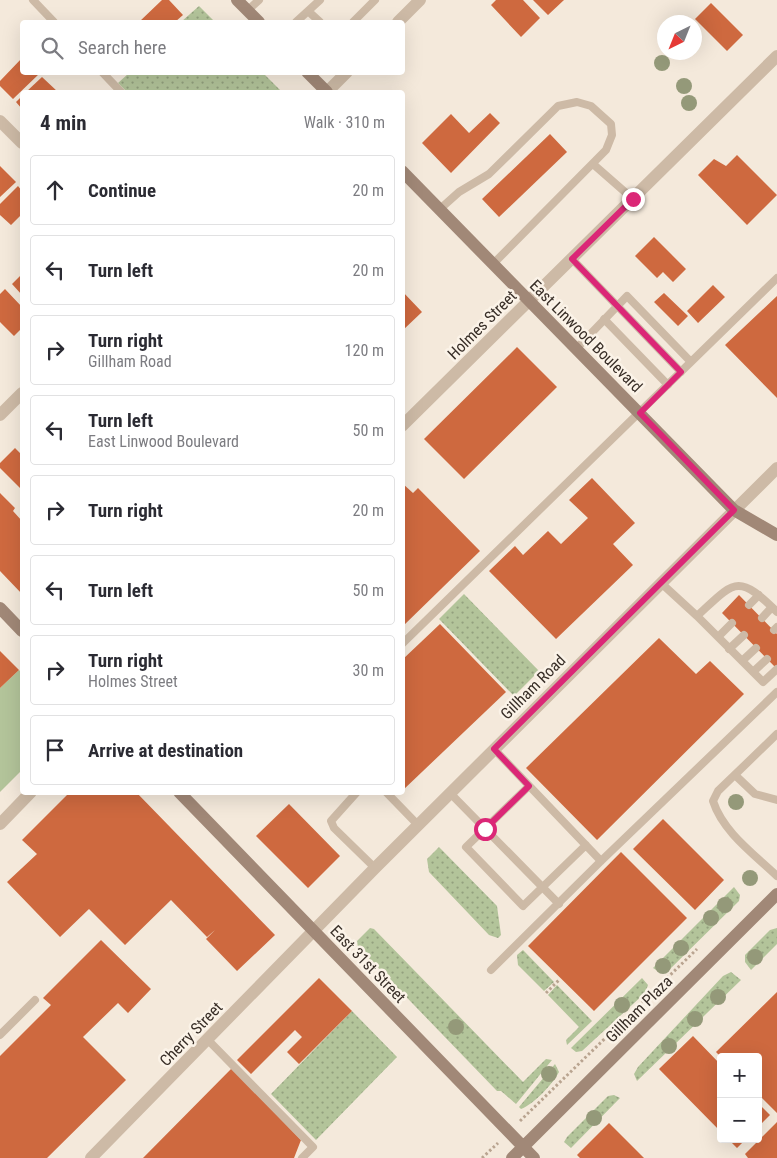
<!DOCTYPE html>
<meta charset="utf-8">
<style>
:root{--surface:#fff;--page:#f2f2f3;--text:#2b2b33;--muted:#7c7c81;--line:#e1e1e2}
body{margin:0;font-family:"Roboto Condensed",sans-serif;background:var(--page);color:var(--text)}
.controls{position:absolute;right:15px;bottom:15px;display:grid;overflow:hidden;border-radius:5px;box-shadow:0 5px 20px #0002}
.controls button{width:45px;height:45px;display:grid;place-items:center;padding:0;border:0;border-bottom:1px solid var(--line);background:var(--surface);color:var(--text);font:25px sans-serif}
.compass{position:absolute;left:657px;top:15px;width:45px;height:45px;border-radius:50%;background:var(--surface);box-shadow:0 5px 20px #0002;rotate:223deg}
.stop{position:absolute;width:15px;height:15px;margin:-11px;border:4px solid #db2777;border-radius:50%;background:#fff}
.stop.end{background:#db2777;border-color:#fff;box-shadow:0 1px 5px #0008}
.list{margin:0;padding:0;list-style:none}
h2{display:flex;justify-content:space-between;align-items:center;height:65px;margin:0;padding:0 20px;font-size:21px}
h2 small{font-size:16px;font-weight:400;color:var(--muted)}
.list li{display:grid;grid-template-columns:32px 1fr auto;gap:15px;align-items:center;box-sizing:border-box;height:70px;margin:0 10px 10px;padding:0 10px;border:1px solid var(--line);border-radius:5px}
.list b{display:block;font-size:19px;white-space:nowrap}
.list p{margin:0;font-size:16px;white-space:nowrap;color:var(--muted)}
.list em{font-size:16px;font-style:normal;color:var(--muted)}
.icon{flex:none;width:28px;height:28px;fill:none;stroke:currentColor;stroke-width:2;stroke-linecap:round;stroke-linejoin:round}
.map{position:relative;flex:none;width:777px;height:1158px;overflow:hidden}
.search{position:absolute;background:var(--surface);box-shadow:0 5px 20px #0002;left:20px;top:20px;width:385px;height:55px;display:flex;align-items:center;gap:12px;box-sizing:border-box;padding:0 18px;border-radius:5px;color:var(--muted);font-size:19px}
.panel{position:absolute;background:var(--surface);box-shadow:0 5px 20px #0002;left:20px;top:90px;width:385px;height:705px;border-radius:5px}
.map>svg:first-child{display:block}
.grass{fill:url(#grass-dots)}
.garden{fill:#b3c49a}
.building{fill:#ce693f}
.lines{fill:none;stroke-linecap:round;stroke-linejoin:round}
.path{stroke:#b9a490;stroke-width:3;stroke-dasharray:2.5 2.5;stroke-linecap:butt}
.service{stroke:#cdbaa6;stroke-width:8}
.minor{stroke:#cdbaa6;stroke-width:12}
.tertiary{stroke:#cdbaa6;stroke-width:12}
.secondary{stroke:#a18877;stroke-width:12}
.tree{fill:#949979}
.route{stroke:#db2777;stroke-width:6}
.labels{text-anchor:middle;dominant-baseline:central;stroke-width:5;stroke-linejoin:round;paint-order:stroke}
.street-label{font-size:16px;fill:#382e27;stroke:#fbf3e8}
</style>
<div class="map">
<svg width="777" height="1158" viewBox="0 0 777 1158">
<defs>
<pattern id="grass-dots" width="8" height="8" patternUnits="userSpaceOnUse" patternTransform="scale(1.25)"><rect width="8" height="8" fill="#b3c49a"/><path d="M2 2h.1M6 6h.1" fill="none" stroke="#93a07e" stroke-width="1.8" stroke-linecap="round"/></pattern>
</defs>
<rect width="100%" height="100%" fill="#f4e9db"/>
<path class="grass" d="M199 6 215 22H181Z
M129 73H263L282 92H127L118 83Z
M464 594 539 671 514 696 439 619Z
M439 847 497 906 501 935 498 938 489 935 429 872 427 859Z
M734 887 740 895 739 901 667 972 661 973 653 968Z
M370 928 374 929 523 1082 546 1059 552 1060 516 1104 501 1091H497L358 947 357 941Z
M777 928V944L751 970 745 962V955L770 930Z
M523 950 554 982 544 991 518 965 517 955Z
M731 972 741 980 637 1081 634 1074 638 1067 723 976Z
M642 978 648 985 645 993 582 1051 576 1052 571 1048Z
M557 985 592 1021 567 1045 566 1040 579 1027 548 995Z
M352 1011 397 1057 316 1140 271 1094Z
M555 1064 559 1072C552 1085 534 1104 521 1109L519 1107Z
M614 1095 620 1098 571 1148 564 1142 567 1137 608 1096Z"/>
<path class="garden" d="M19 670 22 673V770L0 792V688Z"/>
<path class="building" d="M162 0H169L183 15 175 22H139Z
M496 0H523L540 18 521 37 491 5Z
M533 0H564L548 15Z
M711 3 743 35 727 51 695 19Z
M22 58V72L39 74 13 99 0 86V81Z
M42 77 58 92H26Z
M22 96V109L16 102Z
M490 113 500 123 451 173 422 143 451 114 469 133Z
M550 134 567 152 499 217 482 199Z
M737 155 777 195 747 225 698 175 714 159 726 166Z
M0 166 16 182 0 197Z
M18 186 22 191V214L11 225 0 215V204Z
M654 237 686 269 673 282 663 272 657 278 635 256Z
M22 274V295L12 284Z
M713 285 725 297 698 323 687 311Z
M5 289 22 307V328L14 336 0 322V294Z
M402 291 422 312 402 331Z
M664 293 688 316 678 326 654 302Z
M777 296V398L725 345Z
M517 347 557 387 464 479 424 439Z
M15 448 22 455V490L0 468V463Z
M592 478 635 523 613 544 633 565 556 639 489 571 515 546 523 555 548 531 561 544 588 518 569 500Z
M402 483 413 493 418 488 480 551 402 627Z
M0 493 15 508 13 511 22 521V594L0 571Z
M739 595 777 634V669L722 613Z
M440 624 506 692 402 791V660Z
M659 638 696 674 710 661 744 694 597 840 526 768Z
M0 651 19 670 0 688Z
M70 792H136L275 935 237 971 206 939 215 930 207 937 171 900 125 945 89 909 60 937 7 882 37 854 22 840Z
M289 804 340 856 308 888 256 836Z
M663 819 724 880 695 910 633 849Z
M621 852 687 918 594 1011 528 946Z
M101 940 151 989 128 1013 118 1003 83 1037 126 1080 47 1158H0V1056L51 1005 43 998Z
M319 978 352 1011 299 1064 287 1052 302 1037 295 1030 251 1074 237 1060Z
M777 992V1113L758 1094V1057H721L716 1052Z
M693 1036 721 1065V1132L659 1069Z
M232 1068 301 1140 294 1158H143Z
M758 1103 770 1115 758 1127Z
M777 1122V1158H748L745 1154Z
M609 1123 644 1158H580L577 1155Z
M728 1139H746L737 1148Z"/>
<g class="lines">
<path class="path" d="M546 993 559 980
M520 1121 697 949
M482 1158 498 1143"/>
<path class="service" d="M33 0 54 22
M247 11 259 0
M308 11 320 22
M296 22 320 0
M353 22 375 0
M102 72 121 92
M593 164 633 199
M440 209 459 192 489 174 558 106 577 102 591 106 611 124 612 135 606 150 493 264
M572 259 681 372
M604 319 668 385
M576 349 627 296 691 362
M661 583 697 616
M749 605 759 595
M762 618 772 607
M774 630 777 627
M718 637 732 623
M402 644 777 278
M729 649 744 635
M742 661 756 648
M777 669 763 682 697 616C734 582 737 572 777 612
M753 672 767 659
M777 734 718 791 713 801C723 832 754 854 777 876
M494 749 601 861
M735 775 755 794 777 800
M529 786 466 847 523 906 586 845
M357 792 331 821 334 828 375 868
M386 792 418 825
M450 793 559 904
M491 970 601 861 777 692
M0 1035 35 1000
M208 1040 313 1147 302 1158"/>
<path class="minor" d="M398 22 420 0
M327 92 347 72
M0 121 22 143
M0 415 22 393
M402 426 777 56
M91 1158 375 868 777 468"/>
<path class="tertiary" d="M0 824 31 792"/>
<path class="secondary" d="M237 0 259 22
M307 72 327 92
M402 171 734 510 777 535
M0 608 22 631
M179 792 534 1158
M512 1158 777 894"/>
</g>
<g class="tree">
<circle cx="662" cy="63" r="8"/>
<circle cx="684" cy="86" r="8"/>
<circle cx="689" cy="103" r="8"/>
<circle cx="736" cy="802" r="8"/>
<circle cx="750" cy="878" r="8"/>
<circle cx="725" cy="905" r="8"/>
<circle cx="711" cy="918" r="8"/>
<circle cx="681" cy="948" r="8"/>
<circle cx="755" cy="957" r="8"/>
<circle cx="663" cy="966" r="8"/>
<circle cx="718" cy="997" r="8"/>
<circle cx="622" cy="1005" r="8"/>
<circle cx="695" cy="1019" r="8"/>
<circle cx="456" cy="1027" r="8"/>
<circle cx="669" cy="1046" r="8"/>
<circle cx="549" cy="1074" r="8"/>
<circle cx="594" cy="1118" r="8"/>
</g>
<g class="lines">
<path class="route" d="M485 829 529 786 494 749 734 510 640 413 681 372 572 259 633 199"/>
</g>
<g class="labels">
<g class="street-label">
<text transform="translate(482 325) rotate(-45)">Holmes Street</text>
<text transform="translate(586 336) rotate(45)">East Linwood Boulevard</text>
<text transform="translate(533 687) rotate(-45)">Gillham Road</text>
<text transform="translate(368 964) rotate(46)">East 31st Street</text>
<text transform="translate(639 1009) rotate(-45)">Gillham Plaza</text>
<text transform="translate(191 1034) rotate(-46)">Cherry Street</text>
</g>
</g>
</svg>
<div class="controls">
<button>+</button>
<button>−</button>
</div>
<svg class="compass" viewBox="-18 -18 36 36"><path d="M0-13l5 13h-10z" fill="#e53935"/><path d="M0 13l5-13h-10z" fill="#7c7c81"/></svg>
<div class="stop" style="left:485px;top:829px"></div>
<div class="stop end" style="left:633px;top:199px"></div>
<div class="search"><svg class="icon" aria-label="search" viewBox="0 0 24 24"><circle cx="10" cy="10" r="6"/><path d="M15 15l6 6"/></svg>Search here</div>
<section class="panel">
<h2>4 min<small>Walk · 310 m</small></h2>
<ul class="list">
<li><svg class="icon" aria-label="ahead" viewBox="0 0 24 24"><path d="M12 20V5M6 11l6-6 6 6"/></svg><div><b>Continue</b></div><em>20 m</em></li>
<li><svg class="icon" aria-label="left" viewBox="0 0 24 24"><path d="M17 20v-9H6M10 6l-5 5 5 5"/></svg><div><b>Turn left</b></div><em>20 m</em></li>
<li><svg class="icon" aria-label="right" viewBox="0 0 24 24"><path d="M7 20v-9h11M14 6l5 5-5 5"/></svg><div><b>Turn right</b><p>Gillham Road</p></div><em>120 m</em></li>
<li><svg class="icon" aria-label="left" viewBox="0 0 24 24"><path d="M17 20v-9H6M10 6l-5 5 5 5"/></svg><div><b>Turn left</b><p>East Linwood Boulevard</p></div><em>50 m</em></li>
<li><svg class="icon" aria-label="right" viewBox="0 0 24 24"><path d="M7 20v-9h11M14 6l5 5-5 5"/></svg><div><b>Turn right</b></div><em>20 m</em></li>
<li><svg class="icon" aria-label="left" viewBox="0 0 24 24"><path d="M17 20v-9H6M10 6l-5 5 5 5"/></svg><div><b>Turn left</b></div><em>50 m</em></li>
<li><svg class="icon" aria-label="right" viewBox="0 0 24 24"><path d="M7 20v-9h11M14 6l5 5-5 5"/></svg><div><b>Turn right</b><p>Holmes Street</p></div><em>30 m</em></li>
<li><svg class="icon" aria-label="arrive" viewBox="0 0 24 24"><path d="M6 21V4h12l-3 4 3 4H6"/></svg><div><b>Arrive at destination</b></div></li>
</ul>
</section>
</div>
